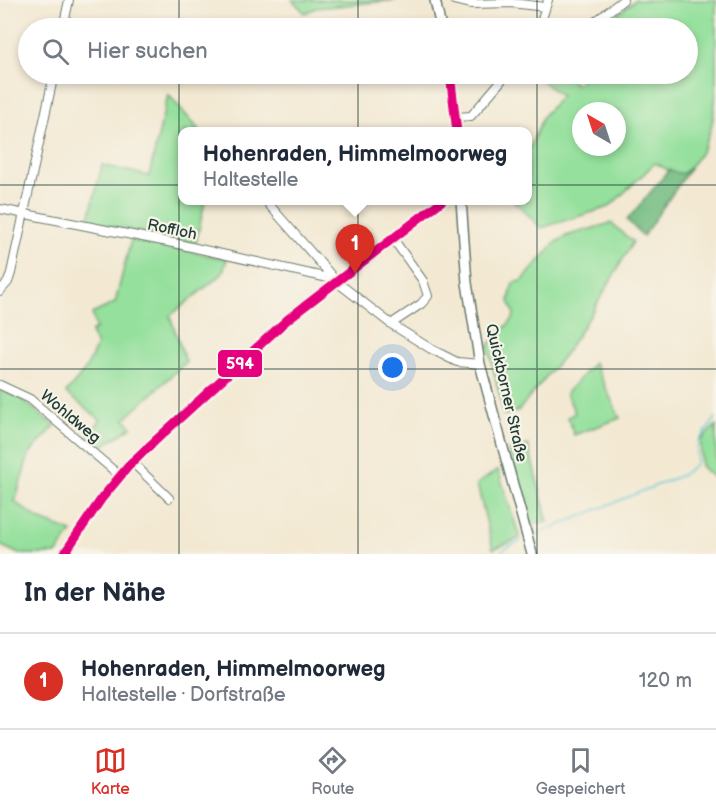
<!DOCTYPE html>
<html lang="de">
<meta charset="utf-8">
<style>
:root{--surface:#fff;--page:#f2f2f3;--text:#1f2937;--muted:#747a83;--line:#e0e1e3;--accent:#d93025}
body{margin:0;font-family:"Balsamiq Sans",sans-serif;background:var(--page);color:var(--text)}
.compass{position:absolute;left:572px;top:102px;width:54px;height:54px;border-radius:50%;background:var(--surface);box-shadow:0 3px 9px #0003;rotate:321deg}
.you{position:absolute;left:393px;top:368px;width:21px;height:21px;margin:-15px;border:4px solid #fff;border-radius:50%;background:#1a73e8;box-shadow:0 0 0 9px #1a73e833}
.badge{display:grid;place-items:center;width:39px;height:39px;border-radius:50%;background:var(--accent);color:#fff;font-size:20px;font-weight:700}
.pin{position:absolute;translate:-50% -50px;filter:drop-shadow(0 2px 3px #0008)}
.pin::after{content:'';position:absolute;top:32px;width:21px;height:18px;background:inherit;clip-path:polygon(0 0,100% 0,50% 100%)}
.popup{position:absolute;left:178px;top:127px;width:354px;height:78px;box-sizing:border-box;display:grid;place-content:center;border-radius:12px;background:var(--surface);filter:drop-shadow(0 2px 4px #0005);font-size:20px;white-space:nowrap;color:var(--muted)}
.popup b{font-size:22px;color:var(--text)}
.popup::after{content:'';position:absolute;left:50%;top:100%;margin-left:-12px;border:12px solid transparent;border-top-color:var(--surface)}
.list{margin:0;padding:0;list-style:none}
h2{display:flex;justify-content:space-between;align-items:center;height:78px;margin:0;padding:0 24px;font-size:26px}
h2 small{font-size:20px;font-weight:400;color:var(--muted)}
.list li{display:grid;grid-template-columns:39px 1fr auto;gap:18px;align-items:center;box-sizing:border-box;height:96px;padding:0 24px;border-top:2px solid var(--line)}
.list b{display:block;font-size:22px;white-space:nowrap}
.list p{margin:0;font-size:20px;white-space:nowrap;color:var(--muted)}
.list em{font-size:20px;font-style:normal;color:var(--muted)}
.icon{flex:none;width:33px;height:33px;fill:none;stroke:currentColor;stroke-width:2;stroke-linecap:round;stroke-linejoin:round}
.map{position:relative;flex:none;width:716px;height:554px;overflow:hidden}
.search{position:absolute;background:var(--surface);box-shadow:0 3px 9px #0003;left:18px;right:18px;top:18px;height:66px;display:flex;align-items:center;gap:15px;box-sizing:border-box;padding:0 21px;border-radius:33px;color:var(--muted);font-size:22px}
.sheet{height:174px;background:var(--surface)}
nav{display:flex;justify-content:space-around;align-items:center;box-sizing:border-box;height:84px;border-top:2px solid var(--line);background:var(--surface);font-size:16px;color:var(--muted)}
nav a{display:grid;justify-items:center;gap:3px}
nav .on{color:var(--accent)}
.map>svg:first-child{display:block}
.green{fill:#94e09c;stroke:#5a8e68;stroke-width:1.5;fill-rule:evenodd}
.forest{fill:#77be84;stroke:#4b7e5c;stroke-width:1.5}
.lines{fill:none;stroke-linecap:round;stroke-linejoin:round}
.stream{stroke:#5cc9d2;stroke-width:1.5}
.minor-casing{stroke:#69796c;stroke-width:10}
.major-casing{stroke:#69796c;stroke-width:12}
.minor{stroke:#fff;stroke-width:8}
.major{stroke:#fff;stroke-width:9}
.bus-1-casing{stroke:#f7f3e8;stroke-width:14}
.bus-1{stroke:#e5007d;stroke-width:9}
.grid{fill:none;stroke:#1f3d34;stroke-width:1.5;stroke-opacity:0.55}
.labels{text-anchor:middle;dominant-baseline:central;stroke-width:4.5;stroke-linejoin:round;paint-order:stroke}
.street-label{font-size:16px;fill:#1f3d34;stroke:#f7f3e8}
.line-badge{stroke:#f7f3e8;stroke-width:2}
.badge-label{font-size:16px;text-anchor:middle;font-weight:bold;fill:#fff}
</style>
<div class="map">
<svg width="716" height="554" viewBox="0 0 716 554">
<rect width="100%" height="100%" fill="#f7f3e8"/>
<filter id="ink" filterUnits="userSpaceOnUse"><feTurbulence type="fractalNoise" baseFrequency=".0167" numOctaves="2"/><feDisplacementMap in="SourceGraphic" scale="12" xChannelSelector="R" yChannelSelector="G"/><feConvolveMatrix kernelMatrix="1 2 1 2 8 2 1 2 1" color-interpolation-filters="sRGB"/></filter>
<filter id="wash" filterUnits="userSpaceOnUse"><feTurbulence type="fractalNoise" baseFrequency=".008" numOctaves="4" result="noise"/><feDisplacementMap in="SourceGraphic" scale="24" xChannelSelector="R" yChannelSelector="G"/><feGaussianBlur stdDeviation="1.35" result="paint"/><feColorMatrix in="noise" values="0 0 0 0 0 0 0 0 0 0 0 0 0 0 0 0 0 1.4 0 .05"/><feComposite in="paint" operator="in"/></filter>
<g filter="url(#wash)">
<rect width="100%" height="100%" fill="#f3e9d3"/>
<path class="green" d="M292 0H398L316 8 305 13Z
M635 0H716C716 22 716 44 716 66 716 106 716 146 682 174L670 171 655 163 609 207 541 228 514 201 528 200V149L530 148 543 116 561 96 533 74H564L575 84 590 74H688V28H596L607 23ZM581 111H617V147H581Z
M168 94 200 131 182 132V200L205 201 196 243 88 222 102 165 149 176Z
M611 223 633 242 594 309 565 354 518 411 504 415 488 346 513 319 514 313 509 301 513 283 522 281 555 243 566 236Z
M131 240 227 259 222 274 170 316 186 362 125 419 132 427 95 451 84 440 101 420 66 393 85 370 97 346 91 332 96 329 92 314 115 303Z
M594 363 620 418 574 435 568 417 575 413 566 393Z
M0 390 18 397 55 426 29 454 15 502 39 519 72 532 56 554H19L0 545Z
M716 425V480L701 466V440Z
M528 445 548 522 529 523 509 451Z
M498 470 520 538 493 549 477 484Z"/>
<path class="forest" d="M691 167 643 236 627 220 669 170 682 174Z"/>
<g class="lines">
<path class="stream" d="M532 536 682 475 696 464 698 442 716 418
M498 554 509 546 521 541"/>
</g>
</g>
<g filter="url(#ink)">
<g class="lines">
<defs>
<path id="minor" d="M454 0 472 4 511 3 545 7
M63 28 69 0
M539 28 548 0
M583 28 591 25 623 0
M456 117 471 116 507 74
M265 200 337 282 391 324 431 349 457 362 480 364
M0 209 178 244 328 278 337 282
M0 291 8 282 11 273 54 74
M391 324 421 304 428 296 423 281 394 240
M0 385 30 399 119 475
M132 462 169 498
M64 554 102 498 132 462 288 319 444 200"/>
<path id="major" d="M435 0 441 28
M450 74 457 132
M461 200 467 283 480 364 532 554"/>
</defs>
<use href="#minor" class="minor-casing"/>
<use href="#major" class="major-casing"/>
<use href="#minor" class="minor"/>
<use href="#major" class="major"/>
<defs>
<path id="bus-1" d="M450 74 457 132
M64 554 102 498 132 462 288 319 443 200"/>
</defs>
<use href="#bus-1" class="bus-1-casing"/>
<use href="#bus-1" class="bus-1"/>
</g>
</g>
<path class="grid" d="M179 0V28M358 0V28M537 0V28M179 74V554M358 74V554M537 74V554M0 185H716M0 369H716"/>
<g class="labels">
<g class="street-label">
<text transform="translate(172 230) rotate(12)">Roffloh</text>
<text transform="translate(506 393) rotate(77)">Quickborner Straße</text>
<text transform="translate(70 417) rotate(40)">Wohldweg</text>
</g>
</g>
<rect class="line-badge" x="217" y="349" width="46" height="29" rx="6" fill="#e5007d"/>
<g class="badge-label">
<text x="240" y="369">594</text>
</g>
</svg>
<svg class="compass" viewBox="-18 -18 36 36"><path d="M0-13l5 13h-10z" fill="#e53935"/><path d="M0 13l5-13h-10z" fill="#747a83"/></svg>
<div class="you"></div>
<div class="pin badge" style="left:355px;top:274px">1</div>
<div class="popup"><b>Hohenraden, Himmelmoorweg</b>Haltestelle</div>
<div class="search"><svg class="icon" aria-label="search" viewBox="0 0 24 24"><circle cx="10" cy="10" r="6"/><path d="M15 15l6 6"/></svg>Hier suchen</div>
</div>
<section class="sheet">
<h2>In der Nähe<small></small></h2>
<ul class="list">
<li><span class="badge">1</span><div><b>Hohenraden, Himmelmoorweg</b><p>Haltestelle · Dorfstraße</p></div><em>120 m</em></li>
</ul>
</section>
<nav>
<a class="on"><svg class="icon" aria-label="map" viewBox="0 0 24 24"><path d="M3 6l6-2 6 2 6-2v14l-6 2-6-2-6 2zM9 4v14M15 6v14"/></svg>Karte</a>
<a><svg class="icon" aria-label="directions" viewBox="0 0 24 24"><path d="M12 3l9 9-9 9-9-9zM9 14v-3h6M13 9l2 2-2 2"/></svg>Route</a>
<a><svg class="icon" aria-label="saved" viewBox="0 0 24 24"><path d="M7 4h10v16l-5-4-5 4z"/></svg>Gespeichert</a>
</nav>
